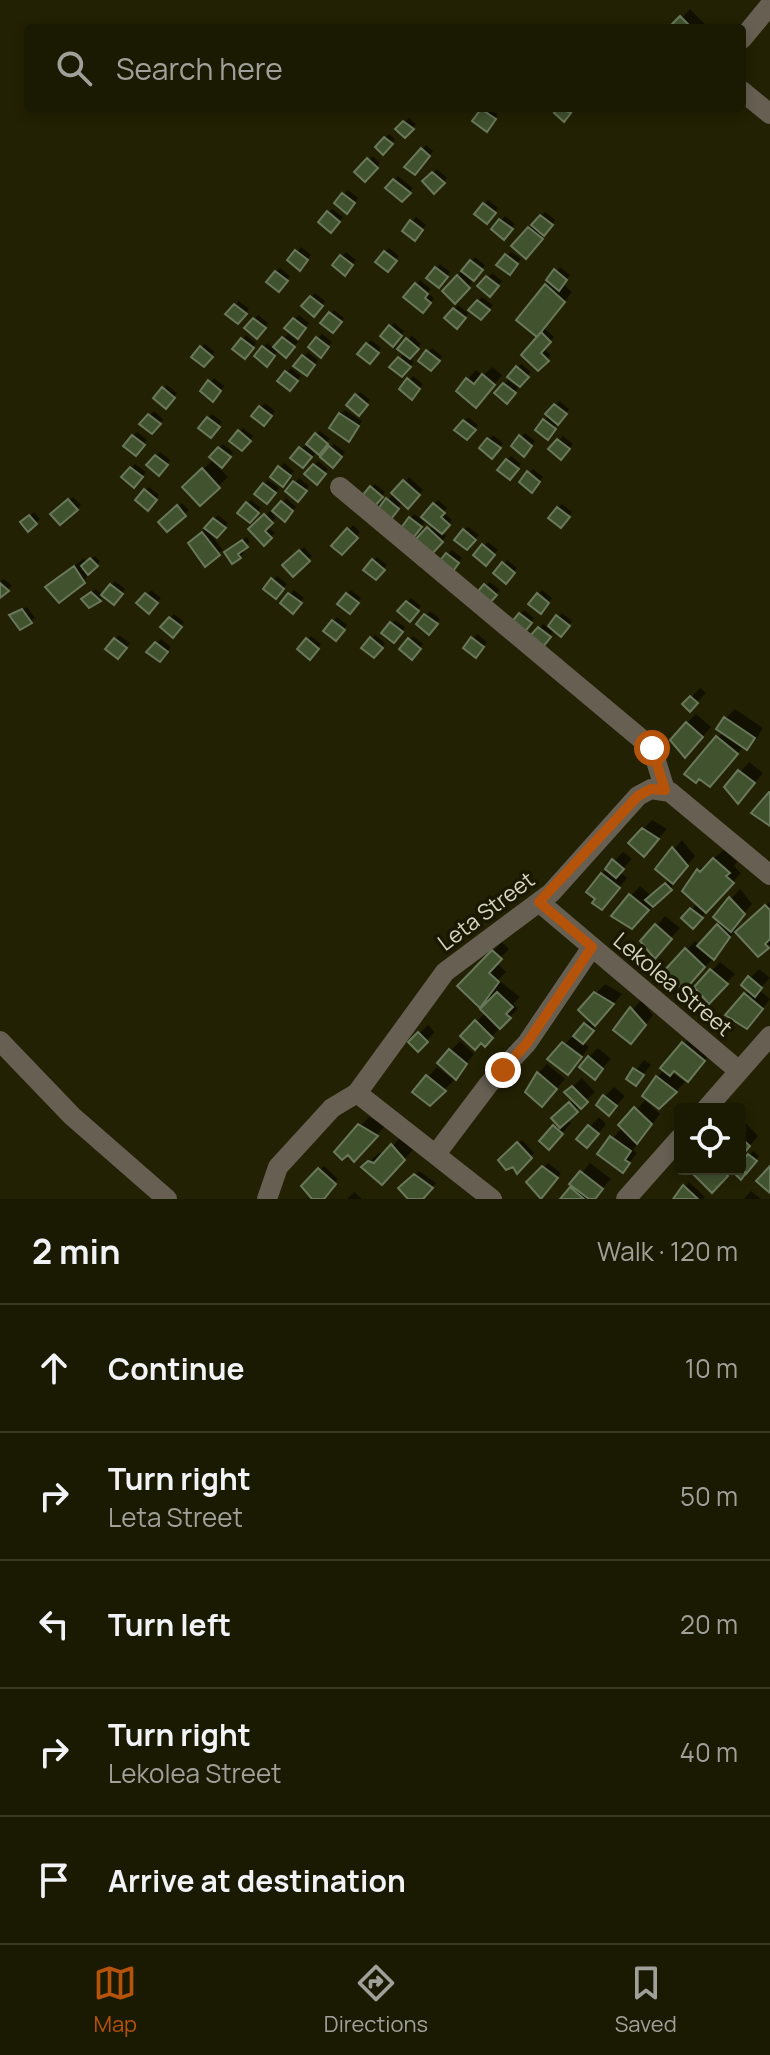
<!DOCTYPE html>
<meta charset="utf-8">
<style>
:root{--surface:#1a1902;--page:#23220c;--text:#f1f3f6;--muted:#9fa099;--line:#383824;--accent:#b45309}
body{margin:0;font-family:Manrope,sans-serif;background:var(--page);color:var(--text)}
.controls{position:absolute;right:24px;bottom:24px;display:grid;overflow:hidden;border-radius:8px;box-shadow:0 4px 12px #0003}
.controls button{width:72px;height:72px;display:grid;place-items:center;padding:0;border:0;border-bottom:2px solid var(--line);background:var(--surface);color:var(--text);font:40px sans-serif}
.stop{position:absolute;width:24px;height:24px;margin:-18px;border:6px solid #b45309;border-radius:50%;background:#fff}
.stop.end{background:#b45309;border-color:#fff;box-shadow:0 2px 8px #0008}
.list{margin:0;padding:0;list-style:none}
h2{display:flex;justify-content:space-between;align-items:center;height:104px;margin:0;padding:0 32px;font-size:34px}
h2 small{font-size:26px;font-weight:400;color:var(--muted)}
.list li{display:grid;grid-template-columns:52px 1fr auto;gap:24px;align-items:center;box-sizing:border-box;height:128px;padding:0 32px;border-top:2px solid var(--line)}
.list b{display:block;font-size:30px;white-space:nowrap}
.list p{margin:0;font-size:26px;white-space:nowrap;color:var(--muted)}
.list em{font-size:26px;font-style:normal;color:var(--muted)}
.icon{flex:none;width:44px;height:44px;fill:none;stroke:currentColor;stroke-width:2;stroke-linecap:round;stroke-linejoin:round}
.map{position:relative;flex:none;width:770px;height:1199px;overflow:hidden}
.search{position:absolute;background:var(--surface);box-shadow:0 4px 12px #0003;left:24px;right:24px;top:24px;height:88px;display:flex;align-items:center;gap:20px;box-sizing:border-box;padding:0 28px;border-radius:8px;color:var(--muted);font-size:30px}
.sheet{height:744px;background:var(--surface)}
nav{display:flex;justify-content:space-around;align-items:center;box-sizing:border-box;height:112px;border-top:2px solid var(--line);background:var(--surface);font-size:22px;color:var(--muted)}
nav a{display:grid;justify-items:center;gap:4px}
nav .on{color:var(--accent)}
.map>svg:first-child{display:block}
.shadow{fill:#0007}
.building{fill:#41522f;stroke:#69785a;stroke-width:2}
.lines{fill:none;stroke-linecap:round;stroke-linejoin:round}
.street{stroke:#665f52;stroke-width:20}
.route{stroke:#b45309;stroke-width:10}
.labels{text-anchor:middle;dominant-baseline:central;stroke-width:7;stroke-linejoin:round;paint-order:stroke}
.street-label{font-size:22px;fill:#d6d5c4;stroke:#1a1800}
</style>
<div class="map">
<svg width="770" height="1199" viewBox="0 0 770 1199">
<rect width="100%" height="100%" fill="#232103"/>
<path class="shadow" d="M690 9 705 24 701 28H673Z
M485 108 498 114 491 126 475 121Z
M560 108H573L564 119 557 112Z
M409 118 416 124 405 135 398 129Z
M389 134 395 139 383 152 377 147Z
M426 145 433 151 419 169 407 166Z
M373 156 380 163 365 179 357 172Z
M437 169 447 178 434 191 425 181Z
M398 176 413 188 402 199 388 187Z
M348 190 358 198 351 207 337 203Z
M488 200 498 208 487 221 484 204Z
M332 209 343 217 335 226 328 213Z
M545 212 555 220 526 256 514 246Z
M505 216 515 224 508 233 494 229Z
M416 217 426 225 419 234 404 230Z
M301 247 311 255 299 268 290 260Z
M389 248 399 256 388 270 385 252Z
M346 252 356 260 345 273 335 265Z
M511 252 521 259 509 272 499 264Z
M475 257 485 265 478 275 464 274 472 282 455 301 458 276Z
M440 264 450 272 443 281 429 277Z
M560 267 570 275 563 284 572 292 544 328 554 337 543 348 551 355 538 369 540 337 518 319Z
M280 268 290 276 283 285 276 272Z
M492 273 502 281 490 294 480 286Z
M420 280 431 289 427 293 434 298 423 311 406 297Z
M315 293 325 301 318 310 311 297Z
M482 297 493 305 481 318 471 310Z
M239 301 249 309 238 322 235 305Z
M458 305 468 313 457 326 447 318Z
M334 310 344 318 333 331 323 323Z
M258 315 268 323 261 332 254 319Z
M299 315 309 323 297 336 287 328Z
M394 323 404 331 397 340 390 327Z
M288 334 298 342 286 355 279 349 270 360 256 356 267 343 275 349Z
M322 334 332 342 324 351 310 347Z
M246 335 256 343 249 352 235 348Z
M411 335 421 344 409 358 414 362 402 375 392 367 405 353Z
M371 340 381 348 374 358 367 344Z
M205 344 215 352 208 361 201 347Z
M432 348 442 356 435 365 421 361Z
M308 352 318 360 310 370 296 365Z
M521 364 531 372 520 384 510 377Z
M492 367 502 375 485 396 468 379 476 370 483 376Z
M291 368 301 376 290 389 280 381Z
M413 376 423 384 416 393 402 389Z
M214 378 224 386 217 395 203 391Z
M508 380 518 388 507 401 497 393Z
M167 385 177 393 166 406 163 389Z
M360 392 370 400 363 409 356 396Z
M559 401 569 409 548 437 538 429Z
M265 403 275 411 268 420 253 416Z
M345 410 362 421 353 435 341 414Z
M154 411 163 419 152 432 142 424Z
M212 414 222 422 215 431 208 418Z
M468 417 478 425 467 438 457 430Z
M243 428 253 436 246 445 232 441Z
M320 431 330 439 307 462 300 448 307 446Z
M137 432 147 440 140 449 133 436Z
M525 433 535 441 523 454 521 437Z
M493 435 503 443 496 452 482 448Z
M563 436 573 444 561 457 551 449Z
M223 444 233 452 222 465 212 457Z
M334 444 345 452 337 461 330 448Z
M160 452 170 460 163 469 149 465Z
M511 456 521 464 510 478 507 460Z
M212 461 228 477 200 503 184 487Z
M318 461 328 469 317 482 307 474Z
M284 463 294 471 283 484 273 476Z
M135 464 146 472 138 481 124 477Z
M533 469 543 477 535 486 529 473Z
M409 477 423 490 408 506 403 502 390 516 388 500Z
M299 478 309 486 302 495 288 491Z
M268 480 279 488 271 498 264 484Z
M375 484 385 492 378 501 371 488Z
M149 487 159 495 152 504 145 491Z
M73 497 81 505 77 509 56 510Z
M286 498 296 507 285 519 275 511Z
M251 500 261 508 250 520 240 512Z
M438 500 447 508 443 512 452 520 441 532 446 536 432 552 418 540 434 525 424 516Z
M182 503 189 510 167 530 160 522Z
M562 504 572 512 561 525 551 517Z
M270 511 276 518 267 526 275 533 264 543 251 529Z
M34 512 40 519 28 529 23 522Z
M414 514 425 522 417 531 403 527Z
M218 515 228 523 217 536 208 531 223 550 206 564 194 539Z
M353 525 360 532 342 552 334 546Z
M468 527 479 535 471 544 464 530Z
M247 537 250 542 241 549 244 553 240 557 231 549Z
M488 542 498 550 490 559 484 546Z
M304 547 312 556 293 574 285 565Z
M452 550 462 558 455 567 441 563Z
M95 556 100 561 93 572 59 601 48 587 84 558 87 563Z
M377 557 387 565 376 577 366 569Z
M507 560 517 568 510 577 503 564Z
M277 576 287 584 280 593 266 589Z
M4 579 12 586 0 595V582Z
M115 581 125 589 118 598 104 595 99 600 87 595 96 589 103 596Z
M490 582 500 590 488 602 486 585Z
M151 590 161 598 149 611 139 603Z
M294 590 304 598 297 607 283 603Z
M351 590 361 598 354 608 347 594Z
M542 590 552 598 545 608 538 594Z
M411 598 421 606 410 619 400 611Z
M27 607 35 618 31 621 12 616Z
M524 610 534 618 527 628 520 614Z
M430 611 440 619 429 632 419 624Z
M562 613 572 621 565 630 555 629 546 641 532 637 543 624 549 628Z
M174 614 184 622 173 635 163 627Z
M337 617 347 625 340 634 333 621Z
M395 620 405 627 398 637 391 624Z
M477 634 487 642 480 651 466 647Z
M119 635 130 643 118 657 115 639Z
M375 635 385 643 374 655 364 647Z
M311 636 321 644 314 653 307 640Z
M413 636 423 644 416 653 409 640Z
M161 639 171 647 159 660 149 652Z
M700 688 706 693 690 709 685 704Z
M735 709 763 728 756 739 746 748 744 746 719 776 687 774 723 732 726 718Z
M696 714 711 727 694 746 687 723Z
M749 762 763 773 747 792 727 787Z
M652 820 667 829 652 845 643 829Z
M682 840 695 856 677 877 680 879 641 918 614 915 640 886 651 896 670 879 657 869Z
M724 850 737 862 734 866 741 873 693 926 684 918 698 903V871Z
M623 852 632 859 620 872 627 878 610 899 602 874Z
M740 889 752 904 735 924 738 926 723 948 693 979 666 972 695 941 700 945 722 922 715 917Z
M770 902V944L759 955 747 923Z
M665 916 680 928 663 947 643 941Z
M502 942 509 949 496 962 506 972 498 980 520 997 513 1004 518 1008 485 1044 463 1036 486 1012 460 986Z
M720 962 735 974 709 1001 696 987Z
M759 969 770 978 759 990 770 999 756 1017 745 994 750 990V978Z
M605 984 622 994 582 1042 589 1047 577 1063 550 1058 591 1019 580 1010Z
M641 1000 653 1015 640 1032 616 1030Z
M428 1025 435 1032 418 1049 411 1042Z
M692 1034 712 1051 697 1070 675 1068 671 1072 685 1082 668 1100 658 1077Z
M460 1041 474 1054 456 1077 439 1063Z
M598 1048 611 1059 594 1077 589 1057Z
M644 1060 651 1065 636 1083 629 1078Z
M547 1064 565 1079 551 1095 531 1081Z
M437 1067 454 1080 430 1104 415 1092Z
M582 1078 595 1092 566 1119 571 1123 558 1138 542 1141 558 1123 554 1118 574 1099 567 1092Z
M614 1087 625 1096 609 1113 598 1104Z
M645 1100 660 1114 633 1150 637 1153 623 1170 600 1154Z
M369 1117 385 1126 363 1150 360 1126Z
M599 1117 606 1124 596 1136 579 1139Z
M740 1117 758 1136 740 1157Z
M401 1137 413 1150 382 1182 364 1167 379 1153 384 1155Z
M522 1140 534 1153 517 1171 513 1164 501 1160Z
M753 1151 759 1156 741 1177 734 1170 740 1169V1164Z
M548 1163 561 1173 542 1197 529 1182Z
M590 1163 611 1179 593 1199H562Z
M324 1166 338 1179 322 1199H315L304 1186Z
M419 1171 436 1183 420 1199H411L400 1188Z
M689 1182 705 1197 703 1199H675Z
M751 1191 761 1199H744Z
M354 1192 362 1199H347Z"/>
<path class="building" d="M680 16 692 28H668Z
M558 108 571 113 564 122 554 113Z
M481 109 496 119 487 132 472 121Z
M403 121 414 129 405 138 395 129Z
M384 137 393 144 383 155 375 147Z
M421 148 430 156 415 175 404 167Z
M367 158 378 168 365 182 354 172Z
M432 172 445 183 434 194 422 181Z
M393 179 411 193 402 202 385 188Z
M342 193 355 203 347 214 334 203Z
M483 203 496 213 487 224 474 214Z
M327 211 340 222 331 233 318 222Z
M540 215 553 225 544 236 531 225Z
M499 219 513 229 504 240 491 229Z
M410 220 423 230 415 241 402 231Z
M528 227 543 239 526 259 511 246Z
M295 250 308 260 300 271 287 260Z
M384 251 397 261 388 272 375 262Z
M505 254 518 264 510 275 496 265Z
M340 255 353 265 345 276 332 265Z
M470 260 483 270 474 281 461 271Z
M435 267 448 277 439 288 426 278Z
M554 269 567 280 559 291 546 280Z
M275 271 288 281 279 292 266 282Z
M457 275 470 288 455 304 442 291Z
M486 276 499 286 490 297 477 286Z
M415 283 428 294 425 298 431 303 423 313 403 297Z
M545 284 565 302 537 337 516 320Z
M310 296 323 306 314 317 301 306Z
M477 300 490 310 481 320 468 310Z
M234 304 247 314 238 324 225 314Z
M453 308 466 318 457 329 444 318Z
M329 312 342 322 333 333 320 323Z
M253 318 266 328 257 339 244 328Z
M293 318 306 328 298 339 284 328Z
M389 325 402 336 393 347 380 336Z
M541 332 551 342 541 353 549 361 538 371 521 355Z
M282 337 295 347 286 358 273 347Z
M316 337 329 347 321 358 308 347Z
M241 338 254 348 245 359 232 349Z
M406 338 419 349 410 359 397 349Z
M366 343 379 353 370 364 357 354Z
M200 346 213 357 204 367 191 357Z
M262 346 275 356 267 367 254 356Z
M426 350 440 361 431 371 418 361Z
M302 355 315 365 307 376 293 366Z
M398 357 411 367 402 377 389 367Z
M516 366 529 377 520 387 507 377Z
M285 371 298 381 290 391 277 381Z
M482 374 495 385 476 408 456 391 466 378 474 384Z
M407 378 420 389 412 400 399 389Z
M208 380 221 391 213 402 200 391Z
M503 383 516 393 507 404 494 393Z
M162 387 175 398 166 409 153 398Z
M355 394 368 405 359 416 346 405Z
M554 404 567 414 558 425 545 414Z
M259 406 272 416 264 426 251 416Z
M339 413 359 426 349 442 329 428Z
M148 414 161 424 152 434 139 424Z
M207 417 220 427 211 438 198 428Z
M543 419 556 429 548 440 535 430Z
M463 420 476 430 467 440 454 430Z
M238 430 251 441 242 451 229 441Z
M315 433 328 444 319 455 306 444Z
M132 435 145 445 136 456 123 446Z
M519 435 532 446 524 457 511 446Z
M487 438 501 448 492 459 479 448Z
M557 439 570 449 561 460 548 449Z
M329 446 342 457 333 468 320 457Z
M218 447 231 457 222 468 209 457Z
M299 447 312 457 303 468 290 458Z
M155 455 168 465 159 476 146 465Z
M506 459 519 469 510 480 497 470Z
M313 464 326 474 317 485 304 474Z
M278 466 291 476 283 487 270 477Z
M130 467 143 477 134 488 121 477Z
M202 468 220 488 200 506 182 487Z
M527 471 540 482 532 493 519 482Z
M403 480 420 495 408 509 391 493Z
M293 481 307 491 298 502 285 491Z
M263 483 276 493 267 504 254 494Z
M370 486 383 497 374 507 361 497Z
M144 489 157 500 148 511 135 500Z
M386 498 399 509 391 519 378 509Z
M68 499 78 510 60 525 50 514Z
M281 501 293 511 285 522 272 511Z
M246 502 259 513 250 523 237 513Z
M433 503 445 513 441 517 450 525 442 534 421 517Z
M177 505 186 516 167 532 158 522Z
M557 507 570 517 561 528 548 518Z
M264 514 273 523 265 531 272 538 264 546 248 529Z
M29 515 37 524 28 532 20 522Z
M409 517 422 527 413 538 401 528Z
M213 518 226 528 217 538 204 528Z
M427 527 443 542 432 554 415 540Z
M347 528 358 538 342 555 331 546Z
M463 529 476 540 467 550 454 540Z
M202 532 220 555 205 567 188 543Z
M242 540 248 547 238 554 241 558 232 564 224 552Z
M482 544 495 555 486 566 473 555Z
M299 550 310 561 293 577 282 565Z
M446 553 459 563 451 574 438 563Z
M90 558 98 566 88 575 81 566Z
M372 559 385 570 376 580 363 570Z
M502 562 515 573 506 584 493 573Z
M74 566 85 583 59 603 45 587Z
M271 578 284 589 276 599 263 589Z
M0 583 9 591 0 598Z
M110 584 123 594 114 605 101 595Z
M484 584 497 595 488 605 475 595Z
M91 592 101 601 89 608 81 599Z
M145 593 158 603 149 614 136 603Z
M288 593 302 603 293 614 280 603Z
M346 593 359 603 350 614 337 604Z
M537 593 549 603 541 614 528 604Z
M406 601 419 611 410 622 397 611Z
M22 609 32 623 20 630 9 615Z
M519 613 532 623 523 634 510 624Z
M424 614 438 624 429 635 416 624Z
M556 615 570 626 561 637 548 626Z
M169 617 182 627 173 638 160 627Z
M332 620 345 630 336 641 323 631Z
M390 622 403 632 394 643 381 633Z
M538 627 551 637 542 648 529 637Z
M370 637 383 648 374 658 361 648Z
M471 637 484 647 476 658 463 648Z
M114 638 127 648 118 659 105 649Z
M306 638 319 649 310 660 297 649Z
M408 638 421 649 412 660 399 649Z
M155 642 168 652 160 662 146 652Z
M690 696 698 703 690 712 682 704Z
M724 717 755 738 747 750 716 729Z
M686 722 703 737 685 758 670 740Z
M716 736 738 754 710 787 699 779 696 783 684 774Z
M738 770 755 783 738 804 724 787Z
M769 792H770V826L751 813Z
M642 828 659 839 644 857 628 843Z
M672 847 688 866 673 884 655 869Z
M713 858 730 873 726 876 734 883 706 913 682 891 697 869 700 872Z
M612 859 624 869 616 878 605 869Z
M601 873 620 888 602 910 592 903 595 899 586 892Z
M665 883 672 890 653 907 645 900Z
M629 894 649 910 632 929 611 916Z
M729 897 745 914 731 932 713 917Z
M765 905 770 910V939L765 944 769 948 758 957 735 932Z
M690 908 703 918 693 929 681 918Z
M655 924 672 939 655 959 640 941Z
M717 924 730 937 714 960 697 946Z
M685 948 705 967 684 991 663 972Z
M492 950 502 959 489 973 499 982 480 1008 457 986Z
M710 969 728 984 709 1004 694 987Z
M748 976 762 988 755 997 741 985Z
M497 992 513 1007 506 1014 511 1018 500 1029 480 1009Z
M594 992 614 1004 595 1026 578 1010Z
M744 993 763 1009 747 1029 725 1015Z
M630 1007 646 1025 631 1044 613 1030Z
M475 1020 493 1038 485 1047 481 1043 475 1050 460 1036Z
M584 1023 594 1031 583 1044 573 1036Z
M418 1032 428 1042 418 1052 408 1042Z
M562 1042 582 1057 568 1075 547 1059Z
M682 1042 705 1061 688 1082 674 1071 670 1076 660 1068Z
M449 1049 467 1064 456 1080 437 1063Z
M588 1056 603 1069 595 1080 579 1067Z
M633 1068 644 1075 636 1086 626 1079Z
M537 1072 557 1089 542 1107 525 1092Z
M426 1075 446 1091 430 1106 412 1092Z
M656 1076 677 1092 659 1109 642 1096Z
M572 1086 588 1102 581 1109 564 1092Z
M603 1095 617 1106 609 1116 596 1105Z
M569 1102 578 1112 560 1128 551 1118Z
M634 1107 652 1124 637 1144 618 1125Z
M358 1124 378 1136 354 1162 348 1155 342 1160 334 1152Z
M553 1125 563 1134 549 1150 539 1141Z
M588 1125 599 1134 587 1148 576 1139Z
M610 1136 631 1151 625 1160 630 1163 623 1173 597 1154Z
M740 1137 750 1146 740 1158Z
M517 1142 532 1158 517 1174 513 1167 506 1170 498 1160Z
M391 1144 405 1160 382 1185 361 1167 368 1161 374 1163Z
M748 1154 757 1161 746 1174 740 1164Z
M542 1166 558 1178 541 1199 526 1182Z
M770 1166V1193L756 1181Z
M318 1168 336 1184 324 1199H312L301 1186Z
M740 1168 746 1173 741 1180 731 1170Z
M700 1169H721L728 1176 712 1193 694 1175Z
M580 1171 603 1189 595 1199H589L569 1184Z
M414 1174 433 1188 423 1199H408L398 1188Z
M683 1185 698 1199H673Z
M570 1187 584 1199H560Z"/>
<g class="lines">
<path class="street" d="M742 39 770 5
M742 91 770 114
M340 487 652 748 665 790
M539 902 739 1071
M0 1041 72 1116 167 1199
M357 1093 492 1199
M706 1109 770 1036
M436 1154 488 1085 527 1043 592 947
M267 1199 278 1167 332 1108 357 1093 445 972 551 893 638 796 651 789 670 792 770 875
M626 1199 680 1138"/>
</g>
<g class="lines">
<path class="route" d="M503 1070 527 1043 592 947 539 902 638 796 651 789 665 790 652 748"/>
</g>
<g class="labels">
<g class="street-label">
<text transform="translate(486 911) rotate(-37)">Leta Street</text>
<text transform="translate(673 984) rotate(40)">Lekolea Street</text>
</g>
</g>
</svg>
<div class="controls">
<button><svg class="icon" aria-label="locate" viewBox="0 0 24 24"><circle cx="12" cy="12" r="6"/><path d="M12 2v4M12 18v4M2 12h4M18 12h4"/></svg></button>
</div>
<div class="stop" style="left:652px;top:748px"></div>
<div class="stop end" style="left:503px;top:1070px"></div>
<div class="search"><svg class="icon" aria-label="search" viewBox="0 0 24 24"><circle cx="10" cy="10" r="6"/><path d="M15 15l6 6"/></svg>Search here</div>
</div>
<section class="sheet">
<h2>2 min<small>Walk · 120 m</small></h2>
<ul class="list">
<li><svg class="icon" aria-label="ahead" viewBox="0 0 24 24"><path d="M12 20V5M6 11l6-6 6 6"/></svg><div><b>Continue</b></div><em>10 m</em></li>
<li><svg class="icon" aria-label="right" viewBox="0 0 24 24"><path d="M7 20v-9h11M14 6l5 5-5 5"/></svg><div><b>Turn right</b><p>Leta Street</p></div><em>50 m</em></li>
<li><svg class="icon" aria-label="left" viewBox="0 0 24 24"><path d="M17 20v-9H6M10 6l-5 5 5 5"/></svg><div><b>Turn left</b></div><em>20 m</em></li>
<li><svg class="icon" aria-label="right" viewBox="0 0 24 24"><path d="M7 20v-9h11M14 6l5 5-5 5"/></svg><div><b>Turn right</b><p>Lekolea Street</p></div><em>40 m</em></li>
<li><svg class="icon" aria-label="arrive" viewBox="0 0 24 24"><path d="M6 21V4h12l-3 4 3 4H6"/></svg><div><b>Arrive at destination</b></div></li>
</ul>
</section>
<nav>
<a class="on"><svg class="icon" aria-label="map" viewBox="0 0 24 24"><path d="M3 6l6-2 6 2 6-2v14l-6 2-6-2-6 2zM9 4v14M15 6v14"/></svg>Map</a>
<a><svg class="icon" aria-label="directions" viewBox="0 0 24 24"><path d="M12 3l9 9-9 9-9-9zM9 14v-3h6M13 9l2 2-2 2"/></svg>Directions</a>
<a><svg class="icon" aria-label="saved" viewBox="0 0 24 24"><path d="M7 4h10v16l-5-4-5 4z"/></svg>Saved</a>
</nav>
